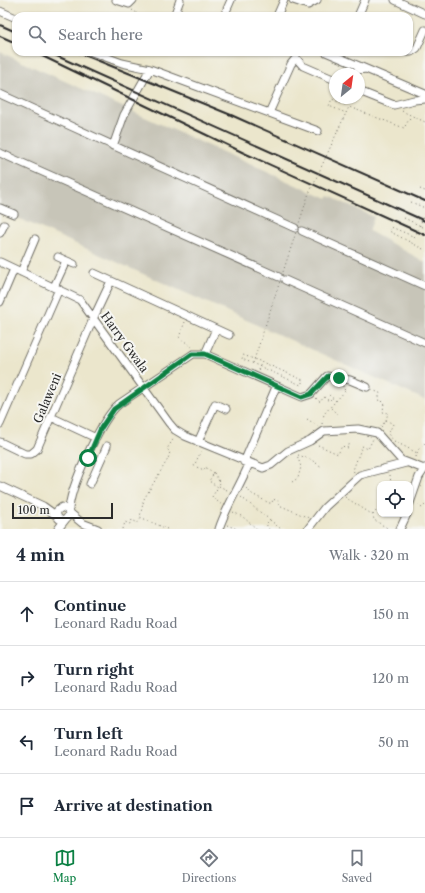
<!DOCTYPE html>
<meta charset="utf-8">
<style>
:root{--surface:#fff;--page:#f2f2f3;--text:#1f2937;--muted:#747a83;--line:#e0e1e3;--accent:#0b8043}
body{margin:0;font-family:"Libre Caslon Text",serif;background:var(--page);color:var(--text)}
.controls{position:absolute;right:12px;bottom:12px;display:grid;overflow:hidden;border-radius:8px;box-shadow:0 1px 3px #0004}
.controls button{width:36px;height:36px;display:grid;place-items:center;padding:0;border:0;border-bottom:1px solid var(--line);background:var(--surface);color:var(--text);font:20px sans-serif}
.compass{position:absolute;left:329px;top:68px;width:36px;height:36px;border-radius:50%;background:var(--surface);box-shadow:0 1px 3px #0004;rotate:29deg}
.scale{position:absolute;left:12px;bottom:10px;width:101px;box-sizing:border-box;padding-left:4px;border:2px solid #2b2b2b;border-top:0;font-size:11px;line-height:14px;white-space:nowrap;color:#2b2b2b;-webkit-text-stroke:3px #f6f6f2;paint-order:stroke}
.stop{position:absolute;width:12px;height:12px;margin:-9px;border:3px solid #0b8043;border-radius:50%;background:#fff}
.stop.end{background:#0b8043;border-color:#fff;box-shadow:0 1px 4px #0008}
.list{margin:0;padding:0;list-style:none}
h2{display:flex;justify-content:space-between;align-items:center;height:52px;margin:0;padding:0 16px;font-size:17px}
h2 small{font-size:13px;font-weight:400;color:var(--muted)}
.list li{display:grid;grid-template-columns:26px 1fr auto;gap:12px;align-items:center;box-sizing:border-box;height:64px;padding:0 16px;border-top:1px solid var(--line)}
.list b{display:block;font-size:15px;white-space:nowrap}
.list p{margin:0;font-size:13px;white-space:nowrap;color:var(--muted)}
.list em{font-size:13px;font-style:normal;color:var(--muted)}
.icon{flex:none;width:22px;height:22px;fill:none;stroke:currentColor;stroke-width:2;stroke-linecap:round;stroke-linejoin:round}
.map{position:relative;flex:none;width:425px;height:529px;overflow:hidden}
.search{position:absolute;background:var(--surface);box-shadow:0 1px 3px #0004;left:12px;right:12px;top:12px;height:44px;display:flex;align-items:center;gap:10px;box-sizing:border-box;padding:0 14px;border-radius:12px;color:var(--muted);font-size:15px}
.sheet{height:308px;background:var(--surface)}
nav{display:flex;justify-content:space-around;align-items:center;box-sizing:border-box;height:56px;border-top:1px solid var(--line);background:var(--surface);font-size:11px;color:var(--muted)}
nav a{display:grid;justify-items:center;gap:2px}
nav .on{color:var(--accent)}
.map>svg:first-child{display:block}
.industrial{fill:#c7c5b8}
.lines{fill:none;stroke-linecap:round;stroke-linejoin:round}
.minor-casing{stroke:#6e6c63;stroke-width:9}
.path{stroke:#6e6c63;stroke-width:1;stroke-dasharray:1 3;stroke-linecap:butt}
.minor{stroke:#fff;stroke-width:7}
.rail{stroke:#2b2b2b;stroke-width:2}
.path-bridge{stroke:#6e6c63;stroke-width:1;stroke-dasharray:1 3;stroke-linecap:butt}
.route{stroke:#0b8043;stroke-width:5}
.labels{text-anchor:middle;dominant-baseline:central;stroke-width:4;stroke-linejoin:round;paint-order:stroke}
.street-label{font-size:12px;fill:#2b2b2b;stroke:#f6f6f2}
</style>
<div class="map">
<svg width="425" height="529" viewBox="0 0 425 529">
<rect width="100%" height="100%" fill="#f6f6f2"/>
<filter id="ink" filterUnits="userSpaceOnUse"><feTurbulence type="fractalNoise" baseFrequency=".025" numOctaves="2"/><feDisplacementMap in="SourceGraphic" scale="8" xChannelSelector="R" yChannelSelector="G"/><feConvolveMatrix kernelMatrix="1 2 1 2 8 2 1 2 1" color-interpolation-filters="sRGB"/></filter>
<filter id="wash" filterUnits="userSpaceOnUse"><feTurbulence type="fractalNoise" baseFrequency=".012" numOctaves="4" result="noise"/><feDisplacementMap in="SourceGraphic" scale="16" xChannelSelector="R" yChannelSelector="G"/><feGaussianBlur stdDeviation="0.9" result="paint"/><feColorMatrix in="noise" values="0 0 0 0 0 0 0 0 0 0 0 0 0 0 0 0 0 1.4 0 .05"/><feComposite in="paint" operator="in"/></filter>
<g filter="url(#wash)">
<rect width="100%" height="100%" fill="#ebe6cc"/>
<path class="industrial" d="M0 52 327 199 329 196 374 217 369 231 425 262V400L0 210Z"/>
</g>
<g filter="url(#ink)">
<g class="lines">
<defs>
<path id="minor" d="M116 0 129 4 133 0
M293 0 308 5 317 0
M395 0 425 14
M0 11 16 18
M174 16 180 0
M224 16 231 0
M277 16 284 0
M358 16 365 0
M92 52 122 63 150 69 318 131
M296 52V58L303 66 335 80
M326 52 425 94
M407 52H411L417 48 425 30
M354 74 358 70 366 69
M359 91 394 105 414 100 425 99
M0 94 295 228
M269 113 291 64 296 58
M113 146 124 115 150 69
M0 153 279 277
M0 208 14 214
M302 231 425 286
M0 233 4 225
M58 257 74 264
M0 262 80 300 169 423 175 430 185 436 263 468 271 465 288 451 310 441 324 431 358 429 377 433 401 460 424 469
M21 272 35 239
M94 273 229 335
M285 280 425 343
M54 287 66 261
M0 302 14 269
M205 354 216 329
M51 417 96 438
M0 424 59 289
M0 442 25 454H31L37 449 94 317 111 281
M198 442 215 404 226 409
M244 462 276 387
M90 484 107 446
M0 486 43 506 57 516
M410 503 419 477 425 468
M69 511C69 489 101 419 119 404L193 354H205L302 397 311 394 327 376 350 380 367 387
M70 513 82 523 98 529
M58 529 69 515 68 510 62 507 57 511C56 516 58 520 64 521
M219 529C226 507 240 486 249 464
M308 529 325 507 360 475 406 463
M400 529 407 514"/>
</defs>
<use href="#minor" class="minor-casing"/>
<path class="path" d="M132 10 142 16
M348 98 345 105 332 99 329 106 346 113 349 107 404 128 411 116
M402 111 425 122
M420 189 425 191
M411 202 425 208
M404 218 425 228
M415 237 391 227 389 231 425 250
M185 322 179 337 192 347
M258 370 262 362 303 380 301 385C281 376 262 367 242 359L243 355 262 362
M372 390 380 393 378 400 384 402 383 412 388 413 386 420 381 427
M329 395 336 401
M316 398 320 402 324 397 329 401 332 398
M331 408 339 416
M307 419 318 426
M386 420 393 424 388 434 393 440
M322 424 324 414 346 390 343 389V386
M394 441 417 453
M318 445 338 454 342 446 348 448 350 442
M201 451 194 466 204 470 205 467 214 473 209 481 218 487 212 497 222 505
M298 455 310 459 322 467
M416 457 418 450 425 443
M354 472 353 470 362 446 368 449 373 439
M214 473 220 483 218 486
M390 475 391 484
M292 482 298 478 301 467 297 455
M219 486 229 491
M246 488 252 494 269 503H272L273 499 280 502 279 505 309 518
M241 497 270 520 266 524 269 529
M345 497 373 515 374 520 389 529
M418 505 422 508 425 505
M233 512 243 517 257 529
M373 515 380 506
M270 520 281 529
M227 525 237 529
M123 529 125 522 130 524 132 520 138 523 140 518
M167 529 140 517 144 499 168 459 170 452 167 449 174 438"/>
<use href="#minor" class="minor"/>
<path class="rail" d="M0 25 16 32
M0 36 16 43
M34 52 244 153 425 235
M48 52 425 221
M77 52 231 115 425 201"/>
<path class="path-bridge" d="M415 237 425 213
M253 363 308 196 346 113"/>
</g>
</g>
<g class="lines" filter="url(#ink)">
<path class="route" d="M88 458 101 428 114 409 192 354H205L302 397 311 394 328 376 339 378"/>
</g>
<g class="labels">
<g class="street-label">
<text transform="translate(125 342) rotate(54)">Harry Gwala</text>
<text transform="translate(47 398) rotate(-67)">Galaweni</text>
</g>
</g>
</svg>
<div class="controls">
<button><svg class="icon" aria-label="locate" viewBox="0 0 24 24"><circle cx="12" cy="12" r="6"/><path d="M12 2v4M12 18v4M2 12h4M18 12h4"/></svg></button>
</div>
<svg class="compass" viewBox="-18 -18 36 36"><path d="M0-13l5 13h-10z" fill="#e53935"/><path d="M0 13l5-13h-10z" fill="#747a83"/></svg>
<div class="scale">100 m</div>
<div class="stop" style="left:88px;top:458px"></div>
<div class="stop end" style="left:339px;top:378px"></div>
<div class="search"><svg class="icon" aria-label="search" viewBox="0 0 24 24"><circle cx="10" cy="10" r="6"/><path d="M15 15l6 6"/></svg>Search here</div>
</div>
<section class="sheet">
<h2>4 min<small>Walk · 320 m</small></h2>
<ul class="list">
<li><svg class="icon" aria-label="ahead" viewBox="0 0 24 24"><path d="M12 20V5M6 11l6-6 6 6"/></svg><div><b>Continue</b><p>Leonard Radu Road</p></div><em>150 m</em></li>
<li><svg class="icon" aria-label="right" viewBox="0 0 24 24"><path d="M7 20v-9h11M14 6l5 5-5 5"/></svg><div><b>Turn right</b><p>Leonard Radu Road</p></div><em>120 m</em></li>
<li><svg class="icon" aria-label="left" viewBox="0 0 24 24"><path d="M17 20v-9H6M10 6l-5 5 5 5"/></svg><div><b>Turn left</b><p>Leonard Radu Road</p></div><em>50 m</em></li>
<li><svg class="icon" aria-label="arrive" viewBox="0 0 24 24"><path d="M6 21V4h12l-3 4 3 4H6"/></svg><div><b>Arrive at destination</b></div></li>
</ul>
</section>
<nav>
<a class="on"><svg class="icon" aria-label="map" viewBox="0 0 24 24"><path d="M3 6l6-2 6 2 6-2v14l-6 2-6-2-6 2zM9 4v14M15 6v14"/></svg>Map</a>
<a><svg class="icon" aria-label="directions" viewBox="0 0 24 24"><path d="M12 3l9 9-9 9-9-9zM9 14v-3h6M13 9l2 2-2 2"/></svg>Directions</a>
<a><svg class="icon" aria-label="saved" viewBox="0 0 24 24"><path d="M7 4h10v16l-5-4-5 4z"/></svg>Saved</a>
</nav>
